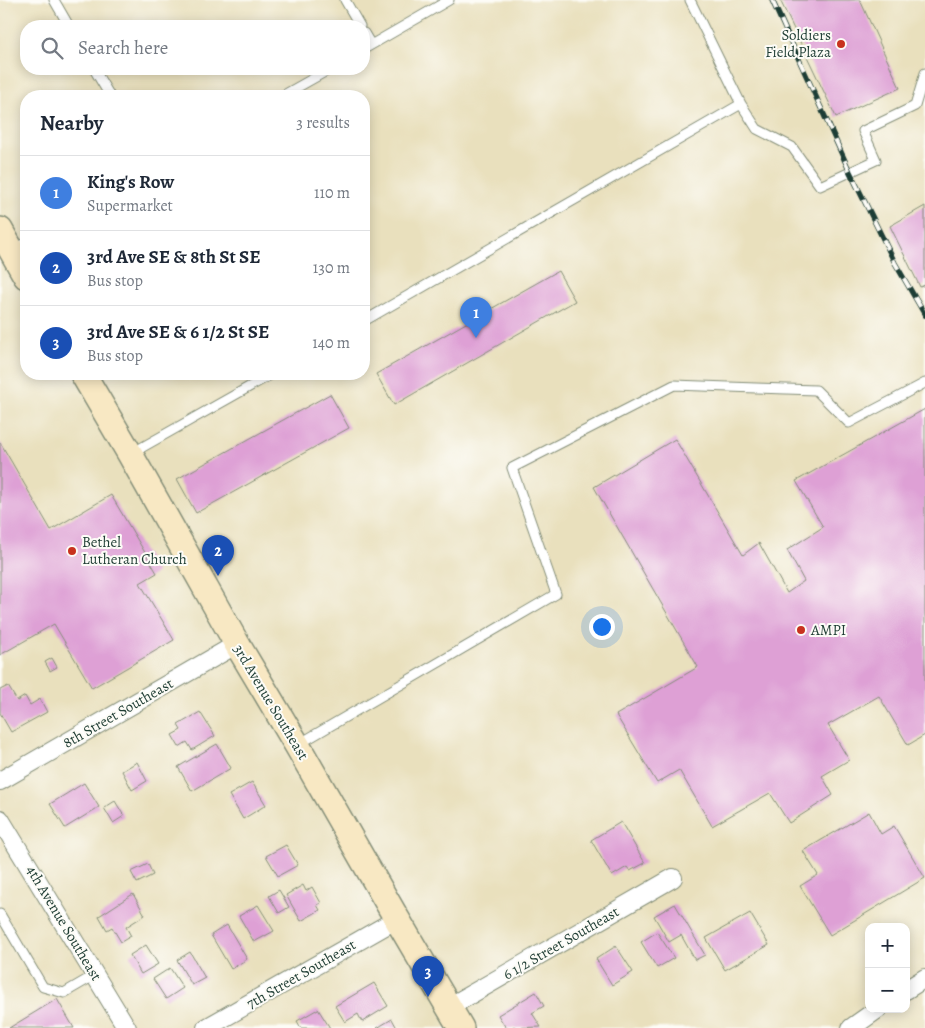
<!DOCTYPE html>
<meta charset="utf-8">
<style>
:root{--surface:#fff;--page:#f6f6f7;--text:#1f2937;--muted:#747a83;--line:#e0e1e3;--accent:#c8321e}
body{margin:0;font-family:Alegreya,serif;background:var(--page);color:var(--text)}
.controls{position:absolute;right:15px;bottom:15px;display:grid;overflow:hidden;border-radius:10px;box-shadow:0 2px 12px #0003}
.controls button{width:45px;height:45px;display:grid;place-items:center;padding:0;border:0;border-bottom:1px solid var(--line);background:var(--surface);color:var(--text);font:25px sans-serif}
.you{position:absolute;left:601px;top:626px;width:18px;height:18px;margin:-12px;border:4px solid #fff;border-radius:50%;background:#1a73e8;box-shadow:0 0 0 8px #1a73e833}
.badge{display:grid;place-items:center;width:32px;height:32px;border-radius:50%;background:var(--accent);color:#fff;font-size:16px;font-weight:700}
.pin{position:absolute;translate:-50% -41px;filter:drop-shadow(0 1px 2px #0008)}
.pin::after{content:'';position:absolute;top:26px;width:18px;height:15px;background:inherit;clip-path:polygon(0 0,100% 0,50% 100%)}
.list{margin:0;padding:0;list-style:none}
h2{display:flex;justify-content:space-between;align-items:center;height:65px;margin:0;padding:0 20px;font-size:21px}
h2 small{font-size:16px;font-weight:400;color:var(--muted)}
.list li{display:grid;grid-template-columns:32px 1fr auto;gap:15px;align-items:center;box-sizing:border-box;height:75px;padding:0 20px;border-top:1px solid var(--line)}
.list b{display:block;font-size:19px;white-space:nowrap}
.list p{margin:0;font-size:16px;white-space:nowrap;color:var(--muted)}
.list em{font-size:16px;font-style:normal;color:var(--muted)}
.icon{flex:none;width:28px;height:28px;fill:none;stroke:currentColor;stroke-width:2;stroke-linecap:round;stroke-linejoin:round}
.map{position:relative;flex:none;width:925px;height:1028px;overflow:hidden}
.search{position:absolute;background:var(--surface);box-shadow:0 2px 12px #0003;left:20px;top:20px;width:350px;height:55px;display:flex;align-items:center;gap:12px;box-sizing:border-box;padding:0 18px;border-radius:20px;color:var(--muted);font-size:19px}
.panel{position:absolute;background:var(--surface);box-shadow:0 2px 12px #0003;left:20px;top:90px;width:350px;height:290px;border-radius:20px}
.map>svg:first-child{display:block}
.building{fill:#dea0d5}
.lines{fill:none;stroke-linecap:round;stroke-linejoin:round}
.lane-casing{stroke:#848e78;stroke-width:11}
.street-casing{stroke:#848e78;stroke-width:20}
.secondary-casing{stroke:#848e78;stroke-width:28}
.lane{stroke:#fff;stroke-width:9}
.street{stroke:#fff;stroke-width:18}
.secondary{stroke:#f8e8c3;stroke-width:25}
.rail-casing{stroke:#1f3d34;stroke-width:5.5}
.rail{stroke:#fdfcf7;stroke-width:4;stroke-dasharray:11;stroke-linecap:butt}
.poi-dot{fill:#c8321e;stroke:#fdfcf7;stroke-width:2}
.labels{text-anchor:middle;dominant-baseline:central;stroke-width:4;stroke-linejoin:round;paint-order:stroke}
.poi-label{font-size:15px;fill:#1f3d34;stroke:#fdfcf7;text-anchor:start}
.street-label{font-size:15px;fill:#1f3d34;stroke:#fdfcf7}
</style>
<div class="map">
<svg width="925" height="1028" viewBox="0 0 925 1028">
<rect width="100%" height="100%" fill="#fdfcf7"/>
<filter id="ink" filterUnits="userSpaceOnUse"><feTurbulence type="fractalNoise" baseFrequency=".02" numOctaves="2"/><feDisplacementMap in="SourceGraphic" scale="10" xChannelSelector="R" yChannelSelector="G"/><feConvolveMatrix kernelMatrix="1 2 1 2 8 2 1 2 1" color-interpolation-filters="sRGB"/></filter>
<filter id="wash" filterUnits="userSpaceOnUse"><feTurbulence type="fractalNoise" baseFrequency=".0096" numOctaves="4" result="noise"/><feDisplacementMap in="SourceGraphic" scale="20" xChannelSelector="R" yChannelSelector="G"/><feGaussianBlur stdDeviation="1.12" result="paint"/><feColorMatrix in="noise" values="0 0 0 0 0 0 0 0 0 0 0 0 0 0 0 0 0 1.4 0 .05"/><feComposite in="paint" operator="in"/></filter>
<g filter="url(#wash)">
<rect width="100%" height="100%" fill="#e9e0bd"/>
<g id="blocks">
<path class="building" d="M780 0H860L900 88 836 117Z
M925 206V285L920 287 890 226Z
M558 271 575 301 394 405 376 374Z
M330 394 349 428 196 513 177 479Z
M925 409V735L908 745 879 696 828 725 849 760 822 776 833 795 789 823 770 793 712 826 679 770 657 783 616 715 698 667 594 487 675 439 743 555 759 543 787 593 804 581 787 550 823 527 796 481Z
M0 442 51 530 111 495 157 573 140 583 174 640 92 688 54 624 0 655Z
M52 658 57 667 50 671 45 662Z
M8 686 17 701 25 696 30 705 40 699 47 712 11 732 0 713V690Z
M200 712 215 736 192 750 187 742 179 747 172 735 181 730 178 725Z
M217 744 231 768 192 791 178 767Z
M137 762 147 781 132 790 122 771Z
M252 782 266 805 243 819 229 795Z
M84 783 99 807 65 828 50 804Z
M115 801 124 816 113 823 104 808Z
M869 812 881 834 894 826 925 878 830 935 800 886 818 875 803 851Z
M621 822 645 863 630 871 627 867 612 876 591 840Z
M286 845 298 865 278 876 266 856Z
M148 864 153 875 137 883 131 872Z
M303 885 306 891 312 887 321 903 317 905 320 910 301 921 286 895Z
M279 890 289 907 279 913 269 896Z
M133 894 145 915 126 927 131 936 121 942 112 927 107 930 99 916Z
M675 904 705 955 695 960 681 935 669 942 654 916Z
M258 905 274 931 254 942 239 916Z
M750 913 769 945 725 970 706 938Z
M227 925 247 959 231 969 211 935Z
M657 932 674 958 657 968 641 942Z
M146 945 158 964 141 974 130 955Z
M616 946 633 972 612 985 596 959Z
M190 952 205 978 192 985 177 960Z
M170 968 183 988 166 999 153 979Z
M374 983 388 1006 362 1022 358 1014 345 1022 335 1006Z
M536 992 544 1006 532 1013 541 1027 515 1028 514 1026 512 1028H506L498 1015Z
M57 999 74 1028H9Z
M318 1009 330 1028H301L297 1021Z
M392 1019 397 1028H377Z"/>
</g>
</g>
<g filter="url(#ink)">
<use href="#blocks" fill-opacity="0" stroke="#848e78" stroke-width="1"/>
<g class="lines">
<defs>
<path id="lane" d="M54 0 69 26
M345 0 360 26
M690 0 741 104 757 129 792 147 820 186 876 160 863 131 915 106 925 73
M364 33 371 45
M364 49 449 0
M94 69 110 96
M282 96 330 69
M12 251 26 243
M364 321 741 104
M132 453 272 374
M299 744 556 594 512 468 674 385 816 390 849 423 925 383
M0 914 43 987 64 993 95 975"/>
<path id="street" d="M0 781 237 644
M0 819 127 1028
M906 990 925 978
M449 1007 673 878
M206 1028 397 919
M851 1028 878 1009"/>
<path id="secondary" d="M0 230 26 276
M83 374 130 454 237 644 297 745 397 919 461 1028"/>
</defs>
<use href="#lane" class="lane-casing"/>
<use href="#street" class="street-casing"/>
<use href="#secondary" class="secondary-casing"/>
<use href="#lane" class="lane"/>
<use href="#street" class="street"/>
<use href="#secondary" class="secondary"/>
<defs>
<path id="rail" d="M772 0 850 172 895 263 925 315"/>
</defs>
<use href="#rail" class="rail-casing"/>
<use href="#rail" class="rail"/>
</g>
</g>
<g class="poi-dot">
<circle cx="841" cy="44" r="5"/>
<circle cx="72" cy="551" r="5"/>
<circle cx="801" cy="630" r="5"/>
</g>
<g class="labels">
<g class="poi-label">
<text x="831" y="35" text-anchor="end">Soldiers<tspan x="831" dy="17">Field Plaza</tspan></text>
<text x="82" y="542">Bethel<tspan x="82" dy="17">Lutheran Church</tspan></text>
<text x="811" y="630">AMPI</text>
</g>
<g class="street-label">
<text transform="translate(271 702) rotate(59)">3rd Avenue Southeast</text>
<text transform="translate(118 713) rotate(-30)">8th Street Southeast</text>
<text transform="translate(64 923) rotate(59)">4th Avenue Southeast</text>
<text transform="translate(561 943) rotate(-30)">6 1/2 Street Southeast</text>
<text transform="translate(301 974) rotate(-30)">7th Street Southeast</text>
</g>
</g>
</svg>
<div class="controls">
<button>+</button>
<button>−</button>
</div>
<div class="you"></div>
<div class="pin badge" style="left:476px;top:338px;background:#3f7fe0">1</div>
<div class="pin badge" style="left:218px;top:576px;background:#1a4fb4">2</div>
<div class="pin badge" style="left:428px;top:997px;background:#1a4fb4">3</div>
<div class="search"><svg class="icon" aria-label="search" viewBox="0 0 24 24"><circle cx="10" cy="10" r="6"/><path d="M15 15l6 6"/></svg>Search here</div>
<section class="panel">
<h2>Nearby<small>3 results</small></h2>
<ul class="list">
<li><span class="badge" style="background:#3f7fe0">1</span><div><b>King's Row</b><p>Supermarket</p></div><em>110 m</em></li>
<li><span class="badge" style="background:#1a4fb4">2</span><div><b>3rd Ave SE &amp; 8th St SE</b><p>Bus stop</p></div><em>130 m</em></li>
<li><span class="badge" style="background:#1a4fb4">3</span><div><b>3rd Ave SE &amp; 6 1/2 St SE</b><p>Bus stop</p></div><em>140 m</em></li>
</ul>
</section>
</div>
